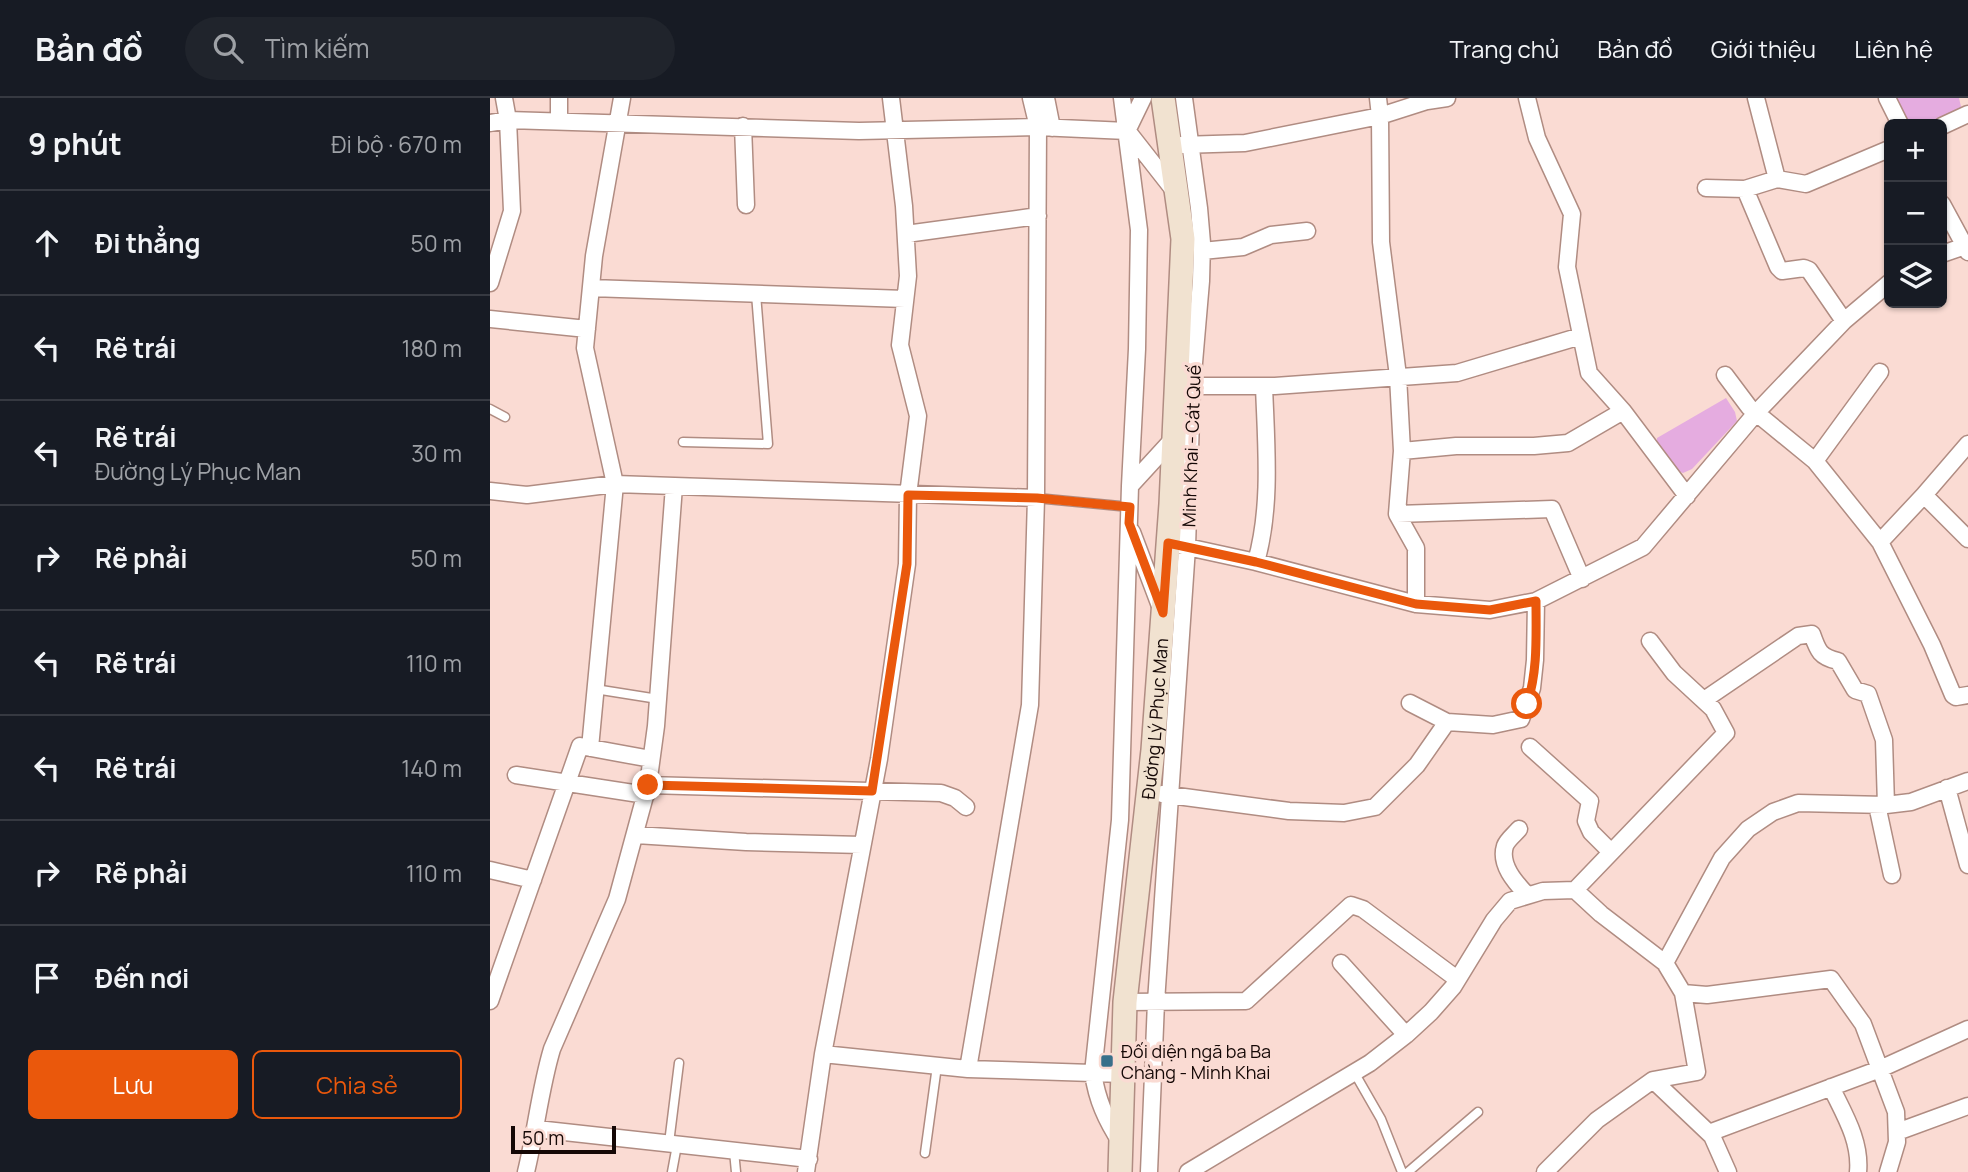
<!DOCTYPE html>
<html lang="vi">
<meta charset="utf-8">
<style>
:root{--surface:#171b24;--page:#20242c;--text:#f1f3f6;--muted:#9ea1a6;--line:#363941;--accent:#ea580c}
body{margin:0;font-family:Manrope,sans-serif;background:var(--page);color:var(--text)}
.controls{position:absolute;right:21px;top:21px;display:grid;overflow:hidden;border-radius:10px;box-shadow:0 2px 5px #0004}
.controls button{width:63px;height:63px;display:grid;place-items:center;padding:0;border:0;border-bottom:2px solid var(--line);background:var(--surface);color:var(--text);font:35px sans-serif}
.scale{position:absolute;left:21px;bottom:18px;width:105px;box-sizing:border-box;padding-left:7px;border:4px solid #150806;border-top:0;font-size:19px;line-height:24px;white-space:nowrap;color:#150806;-webkit-text-stroke:5px #fadbd3;paint-order:stroke}
.stop{position:absolute;width:21px;height:21px;margin:-16px;border:5px solid #ea580c;border-radius:50%;background:#fff}
.stop.end{background:#ea580c;border-color:#fff;box-shadow:0 2px 7px #0008}
.list{margin:0;padding:0;list-style:none}
h2{display:flex;justify-content:space-between;align-items:center;height:91px;margin:0;padding:0 28px;font-size:30px}
h2 small{font-size:23px;font-weight:400;color:var(--muted)}
.list li{display:grid;grid-template-columns:46px 1fr auto;gap:21px;align-items:center;box-sizing:border-box;height:105px;padding:0 28px;border-top:2px solid var(--line)}
.list b{display:block;font-size:26px;white-space:nowrap}
.list p{margin:0;font-size:23px;white-space:nowrap;color:var(--muted)}
.list em{font-size:23px;font-style:normal;color:var(--muted)}
.actions{display:flex;gap:14px;padding:21px 28px}
.actions a{flex:1;padding:16px 0;border:2px solid var(--accent);border-radius:10px;text-align:center;font-size:24px;color:var(--accent)}
.actions .main{background:var(--accent);color:#fff}
.icon{flex:none;width:38px;height:38px;fill:none;stroke:currentColor;stroke-width:2;stroke-linecap:round;stroke-linejoin:round}
.map{position:relative;flex:none;width:1478px;height:1074px;overflow:hidden}
header{display:flex;align-items:center;gap:42px;box-sizing:border-box;height:98px;padding:0 35px;background:var(--surface);border-bottom:2px solid var(--line)}
header strong{font-size:33px}
nav{display:flex;gap:38px;margin-inline-start:auto;font-size:24px}
.search{width:490px;height:63px;background:var(--page);display:flex;align-items:center;gap:18px;box-sizing:border-box;padding:0 24px;border-radius:38px;color:var(--muted);font-size:26px}
main{display:flex}
aside{flex:1;background:var(--surface)}
.map>svg:first-child{display:block}
.water{fill:#e5ace0}
.lines{fill:none;stroke-linecap:round;stroke-linejoin:round}
.service-casing{stroke:#b08c82;stroke-width:11}
.minor-casing{stroke:#b08c82;stroke-width:19}
.secondary-casing{stroke:#b08c82;stroke-width:26}
.service{stroke:#fff;stroke-width:8}
.minor{stroke:#fff;stroke-width:16}
.secondary{stroke:#f1e2d0;stroke-width:23}
.route{stroke:#ea580c;stroke-width:9}
.poi-dot{fill:#38708a;stroke:#fadbd3;stroke-width:2.5}
.labels{text-anchor:middle;dominant-baseline:central;stroke-width:7;stroke-linejoin:round;paint-order:stroke}
.street-label{font-size:18px;fill:#150806;stroke:#fadbd3}
.poi-label{font-size:18px;fill:#150806;stroke:#fadbd3;text-anchor:start}
</style>
<header>
<strong>Bản đồ</strong>
<div class="search"><svg class="icon" aria-label="search" viewBox="0 0 24 24"><circle cx="10" cy="10" r="6"/><path d="M15 15l6 6"/></svg>Tìm kiếm</div>
<nav><a>Trang chủ</a><a>Bản đồ</a><a>Giới thiệu</a><a>Liên hệ</a></nav>
</header>
<main>
<aside>
<h2>9 phút<small>Đi bộ · 670 m</small></h2>
<ul class="list">
<li><svg class="icon" aria-label="ahead" viewBox="0 0 24 24"><path d="M12 20V5M6 11l6-6 6 6"/></svg><div><b>Đi thẳng</b></div><em>50 m</em></li>
<li><svg class="icon" aria-label="left" viewBox="0 0 24 24"><path d="M17 20v-9H6M10 6l-5 5 5 5"/></svg><div><b>Rẽ trái</b></div><em>180 m</em></li>
<li><svg class="icon" aria-label="left" viewBox="0 0 24 24"><path d="M17 20v-9H6M10 6l-5 5 5 5"/></svg><div><b>Rẽ trái</b><p>Đường Lý Phục Man</p></div><em>30 m</em></li>
<li><svg class="icon" aria-label="right" viewBox="0 0 24 24"><path d="M7 20v-9h11M14 6l5 5-5 5"/></svg><div><b>Rẽ phải</b></div><em>50 m</em></li>
<li><svg class="icon" aria-label="left" viewBox="0 0 24 24"><path d="M17 20v-9H6M10 6l-5 5 5 5"/></svg><div><b>Rẽ trái</b></div><em>110 m</em></li>
<li><svg class="icon" aria-label="left" viewBox="0 0 24 24"><path d="M17 20v-9H6M10 6l-5 5 5 5"/></svg><div><b>Rẽ trái</b></div><em>140 m</em></li>
<li><svg class="icon" aria-label="right" viewBox="0 0 24 24"><path d="M7 20v-9h11M14 6l5 5-5 5"/></svg><div><b>Rẽ phải</b></div><em>110 m</em></li>
<li><svg class="icon" aria-label="arrive" viewBox="0 0 24 24"><path d="M6 21V4h12l-3 4 3 4H6"/></svg><div><b>Đến nơi</b></div></li>
</ul>
<div class="actions"><a class="main">Lưu</a><a>Chia sẻ</a></div>
</aside>
<div class="map">
<svg width="1478" height="1074" viewBox="0 0 1478 1074">
<rect width="100%" height="100%" fill="#fadbd3"/>
<path class="water" d="M1404 0H1469L1472 13 1438 26H1416Z
M1236 300 1245 314 1247 323 1202 371 1193 375 1188 373 1167 346V340Z"/>
<g class="lines">
<defs>
<path id="service" d="M0 311 15 319
M193 344 278 346 266 196
M546 400 640 409
M105 591 168 601
M864 974 891 1021 912 1074
M179 1045 189 965
M244 1053 246 1074
M435 1055 447 968
M182 1074 187 1047
M918 1074 988 1014"/>
<path id="minor" d="M69 0V23
M556 0 562 30
M888 0 890 18 891 144 908 278 912 353 907 416 926 450V506
M1037 0 1047 40 1082 116 1077 169 1099 275 1133 313 1197 398
M1397 0 1410 26
M0 25 18 22 369 33 548 29 637 33 653 0
M253 28 256 107
M1452 28 1478 16
M639 35 686 95
M691 47 755 45 890 18 937 3 957 0
M1287 81 1316 86 1399 51
M1216 90 1255 91 1287 81 1266 0
M1255 91 1288 169 1292 173 1314 170 1319 172 1354 223
M1452 106 1478 154
M416 136 548 118
M712 153 753 149 781 137 817 133
M1452 156 1478 147
M0 185 22 113 18 22 14 0
M101 190 415 201
M0 221 97 231
M1235 277 1259 309 1325 363 1390 444 1434 397 1478 441
M692 288H785L967 275 1091 238
M912 353 966 348H1044L1078 345 1133 313
M1325 363 1390 274
M640 388 684 340
M0 393 37 397 125 386 546 400
M1434 397 1478 346
M907 416 1062 411 1092 481
M642 434 670 508
M1390 444 1442 547 1463 597 1466 599 1478 597
M688 447 766 464 926 506 1000 512 1046 503 1153 449 1266 315 1354 223 1399 185
M766 464C782 408 776 345 774 288
M1214 602 1308 538 1322 536C1328 553 1330 559 1348 563L1365 592 1378 596 1394 642 1396 707
M920 605 957 624 1003 627 1031 621 1042 590 1045 562 1046 503
M1040 649 1100 703 1096 723 1101 734 1121 754
M100 650 125 386 95 250 104 158 132 0
M26 677 156 697
M158 687 451 695 465 700 476 709
M1457 690 1478 767
M672 696 799 713 854 715 885 709 927 667 957 624
M1387 707 1402 777
M1029 731C1025 736 1017 742 1015 748 1009 767 1026 785 1037 797
M146 737 256 744 372 747
M0 772 43 782
M1085 792 1236 635 1223 611 1184 575 1160 543
M851 865 916 937
M1175 865 1232 760 1258 731 1283 714 1308 705 1396 707 1421 704 1478 683
M0 903 90 648 161 661
M635 904 756 903 861 807 873 811 967 881
M333 956 478 971 633 976
M478 971 540 607 546 400 548 29 541 0
M1163 982 1222 1038 1238 1074
M1341 989C1354 1016 1371 1043 1368 1074
M47 1031 319 1061
M1407 1034 1478 1008
M1219 1035 1390 971 1478 931
M631 1045C616 1022 607 1002 603 975L630 722 640 388 647 251 649 132 632 0
M36 1074C46 1033 50 991 62 951L127 801 158 687 166 628 184 388
M316 1074 333 956 389 661 417 466 418 397 428 318 410 247 418 178 414 108 401 0
M659 1074 666 904 697 449 702 288 711 183 712 145 709 110 694 0
M698 1074 880 965 916 937 941 914 963 889 1004 822 1020 803 1053 793 1085 792 1111 816 1175 865 1193 895 1217 897 1341 881 1373 926 1406 1014 1407 1044 1398 1074
M1055 1074 1107 1022 1163 982 1207 974 1193 895"/>
<g id="secondary">
<path id="s1" d="M630 1074 635 904 663 652 681 406 693 141 673 0"/>
</g>
</defs>
<use href="#service" class="service-casing"/>
<use href="#minor" class="minor-casing"/>
<use href="#secondary" class="secondary-casing"/>
<use href="#service" class="service"/>
<use href="#minor" class="minor"/>
<use href="#secondary" class="secondary"/>
</g>
<g class="lines">
<path class="route" d="M158 687 382 693 417 466 418 397 547 400 640 409 639 425 673 515 678 445 766 464 926 506 1000 512 1046 503C1046 538 1048 573 1037 606"/>
</g>
<rect class="poi-dot" x="610" y="956" width="14" height="14" rx="3.5"/>
<g class="labels">
<g class="street-label">
<text transform="translate(701 348) rotate(-88)">Minh Khai - Cát Quế</text>
<text stroke="none"><textPath href="#s1" startOffset="455">Đường Lý Phục Man</textPath></text>
</g>
<g class="poi-label">
<text x="631" y="953">Đối diện ngã ba Ba<tspan x="631" dy="21">Chàng - Minh Khai</tspan></text>
</g>
</g>
</svg>
<div class="controls">
<button>+</button>
<button>−</button>
<button><svg class="icon" aria-label="layers" viewBox="0 0 24 24"><path d="M12 4l9 5-9 5-9-5zM3 14l9 5 9-5"/></svg></button>
</div>
<div class="scale">50 m</div>
<div class="stop" style="left:1037px;top:606px"></div>
<div class="stop end" style="left:158px;top:687px"></div>
</div>
</main>
